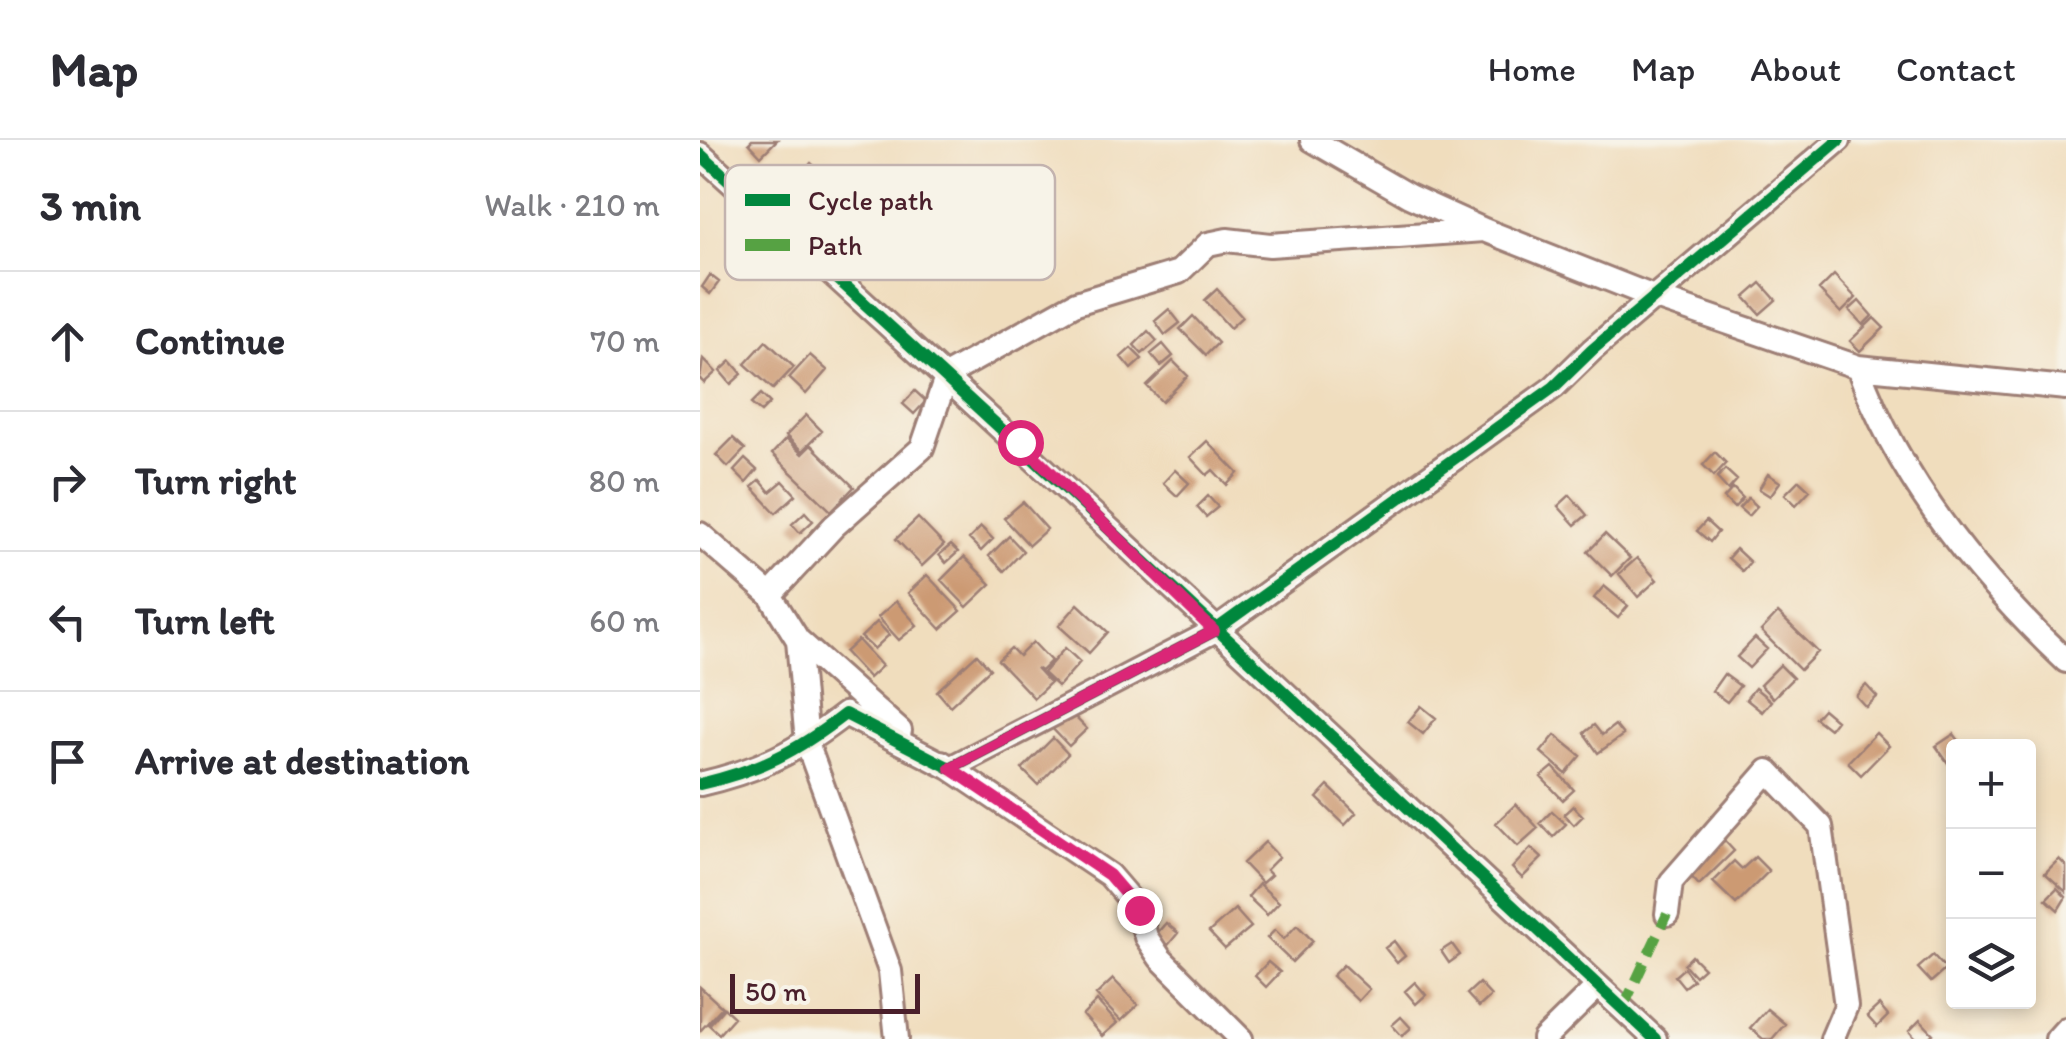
<!DOCTYPE html>
<meta charset="utf-8">
<style>
:root{--surface:#fff;--page:#f2f2f3;--text:#2b2b33;--muted:#7c7c81;--line:#e1e1e2}
body{margin:0;font-family:Itim,sans-serif;background:var(--page);color:var(--text)}
.controls{position:absolute;right:30px;bottom:30px;display:grid;overflow:hidden;border-radius:10px;box-shadow:0 5px 15px #0003}
.controls button{width:90px;height:90px;display:grid;place-items:center;padding:0;border:0;border-bottom:2px solid var(--line);background:var(--surface);color:var(--text);font:50px sans-serif}
.scale{position:absolute;left:30px;bottom:25px;width:190px;box-sizing:border-box;padding-left:10px;border:5px solid #4a1f2b;border-top:0;font-size:28px;line-height:35px;white-space:nowrap;color:#4a1f2b;-webkit-text-stroke:8px #f7f3e8;paint-order:stroke}
.stop{position:absolute;width:30px;height:30px;margin:-22px;border:8px solid #db2777;border-radius:50%;background:#fff}
.stop.end{background:#db2777;border-color:#fff;box-shadow:0 2px 10px #0008}
.list{margin:0;padding:0;list-style:none}
h2{display:flex;justify-content:space-between;align-items:center;height:130px;margin:0;padding:0 40px;font-size:42px}
h2 small{font-size:32px;font-weight:400;color:var(--muted)}
.list li{display:grid;grid-template-columns:65px 1fr auto;gap:30px;align-items:center;box-sizing:border-box;height:140px;padding:0 40px;border-top:2px solid var(--line)}
.list b{display:block;font-size:38px;white-space:nowrap}
.list em{font-size:32px;font-style:normal;color:var(--muted)}
.icon{flex:none;width:55px;height:55px;fill:none;stroke:currentColor;stroke-width:2;stroke-linecap:round;stroke-linejoin:round}
.map{position:relative;flex:none;width:1366px;height:899px;overflow:hidden}
header{display:flex;align-items:center;gap:60px;box-sizing:border-box;height:140px;padding:0 50px;background:var(--surface);border-bottom:2px solid var(--line)}
header strong{font-size:48px}
nav{display:flex;gap:55px;margin-inline-start:auto;font-size:35px}
main{display:flex}
aside{flex:1;background:var(--surface)}
.map>svg:first-child{display:block}
.building{fill:#cc9a73}
.lines{fill:none;stroke-linecap:round;stroke-linejoin:round}
.minor-casing{stroke:#9d7e74;stroke-width:28}
.minor{stroke:#fff;stroke-width:22}
.quiet{stroke:#56a243;stroke-width:10;stroke-dasharray:20 10;stroke-linecap:butt}
.cycleway-casing{stroke:#f7f3e8;stroke-width:19}
.cycleway{stroke:#00873e;stroke-width:12}
.route{stroke:#db2777;stroke-width:12}
.key{fill:#f7f3e8;stroke:#c3b3af;stroke-width:2.5}
.key-label{font-size:28px;fill:#4a1f2b}
</style>
<header>
<strong>Map</strong>
<nav><a>Home</a><a>Map</a><a>About</a><a>Contact</a></nav>
</header>
<main>
<aside>
<h2>3 min<small>Walk · 210 m</small></h2>
<ul class="list">
<li><svg class="icon" aria-label="ahead" viewBox="0 0 24 24"><path d="M12 20V5M6 11l6-6 6 6"/></svg><div><b>Continue</b></div><em>70 m</em></li>
<li><svg class="icon" aria-label="right" viewBox="0 0 24 24"><path d="M7 20v-9h11M14 6l5 5-5 5"/></svg><div><b>Turn right</b></div><em>80 m</em></li>
<li><svg class="icon" aria-label="left" viewBox="0 0 24 24"><path d="M17 20v-9H6M10 6l-5 5 5 5"/></svg><div><b>Turn left</b></div><em>60 m</em></li>
<li><svg class="icon" aria-label="arrive" viewBox="0 0 24 24"><path d="M6 21V4h12l-3 4 3 4H6"/></svg><div><b>Arrive at destination</b></div></li>
</ul>
</aside>
<div class="map">
<svg width="1366" height="899" viewBox="0 0 1366 899">
<rect width="100%" height="100%" fill="#f7f3e8"/>
<filter id="ink" filterUnits="userSpaceOnUse"><feTurbulence type="fractalNoise" baseFrequency=".01" numOctaves="2"/><feDisplacementMap in="SourceGraphic" scale="20" xChannelSelector="R" yChannelSelector="G"/><feConvolveMatrix kernelMatrix="1 2 1 2 8 2 1 2 1" color-interpolation-filters="sRGB"/></filter>
<filter id="wash" filterUnits="userSpaceOnUse"><feTurbulence type="fractalNoise" baseFrequency=".0048" numOctaves="4" result="noise"/><feDisplacementMap in="SourceGraphic" scale="40" xChannelSelector="R" yChannelSelector="G"/><feGaussianBlur stdDeviation="2.25" result="paint"/><feColorMatrix in="noise" values="0 0 0 0 0 0 0 0 0 0 0 0 0 0 0 0 0 1.4 0 .05"/><feComposite in="paint" operator="in"/></filter>
<g filter="url(#wash)">
<rect width="100%" height="100%" fill="#f0ddbd"/>
<g id="blocks">
<path class="building" d="M52 0H77L61 16 49 3Z
M111 23 126 37 110 53 96 39Z
M10 135 19 142 10 154 2 147Z
M1134 135 1156 158 1141 173 1119 150Z
M1061 143 1076 160 1060 174 1045 157Z
M517 149 542 177 530 188 505 160Z
M1159 161 1172 176 1163 185 1149 170Z
M469 169 480 183 465 195 455 181Z
M493 176 518 203 506 215 480 189Z
M1174 178 1184 188 1160 211 1150 201Z
M448 191 457 201 442 214 434 205Z
M66 201 94 227 73 249 45 224Z
M463 204 473 216 461 226 451 214Z
M431 208 442 219 431 229 421 217Z
M110 215 127 230 106 254 89 238Z
M3 219 16 232 4 243 0 239Z
M31 221 42 234 31 244 20 231Z
M473 221 488 236 462 262 447 246Z
M215 251 226 261 214 274 203 264Z
M61 254 70 263 61 272 51 264Z
M106 275 122 291 102 311 86 296Z
M33 298 45 309 28 327 16 315Z
M86 299 102 314 111 305 154 347 131 371 72 314Z
M507 301 538 333 527 345 513 330 507 335 490 317Z
M1015 312 1026 323 1014 336 1003 325Z
M45 319 57 330 46 343 34 331Z
M1025 329 1037 340 1028 350 1017 338Z
M475 330 489 343 477 356 463 343Z
M1068 334 1080 342 1070 356 1059 349Z
M60 340 70 352 83 341 96 355 76 373 52 347Z
M1099 340 1110 350 1096 365 1085 354Z
M1033 348 1043 358 1034 368 1024 358Z
M870 355 887 375 875 385 858 366Z
M508 356 518 367 506 377 497 367Z
M1048 358 1057 366 1048 376 1039 368Z
M323 362 347 389 329 405 304 378Z
M105 372 113 381 100 393 92 384Z
M218 378 244 405 222 426 196 399Z
M1006 381 1018 392 1010 402 997 391Z
M281 387 293 399 281 411 269 399Z
M905 394 930 418 912 436 888 412Z
M309 396 323 411 304 431 289 416Z
M251 405 258 412 246 423 239 415Z
M1036 409 1050 422 1042 431 1028 418Z
M264 417 291 444 267 467 241 440Z
M937 418 957 440 938 457 919 434Z
M227 435 261 471 241 489 208 453Z
M904 446 928 466 918 478 894 458Z
M196 461 217 485 199 500 178 477Z
M378 464 408 492 389 513 359 486Z
M1078 473 1118 512 1100 530 1061 491Z
M177 482 189 495 174 509 161 497Z
M1055 498 1067 509 1049 528 1037 517Z
M158 500 182 526 169 538 145 512Z
M333 502 351 521 341 531 336 528 350 543 334 558 298 520 311 508 319 516Z
M365 508 380 522 358 547 343 533Z
M277 514 290 529 250 566 237 551Z
M1080 525 1093 538 1073 558 1060 545Z
M1024 534 1040 546 1027 562 1012 551Z
M1166 545 1177 557 1166 567 1156 556Z
M1055 548 1071 561 1062 572 1046 559Z
M721 566 736 578 723 594 708 582Z
M367 569 387 589 369 606 350 586Z
M1123 569 1136 580 1129 589 1115 578Z
M894 585 902 595 915 585 923 595 898 613 884 593Z
M1176 593 1189 606 1161 635 1148 622Z
M1254 594 1263 606H1254L1250 626 1236 606Z
M855 595 881 616 866 634 841 612Z
M353 598 368 614 338 645 322 629Z
M853 627 874 650 863 660 841 637Z
M628 646 656 673 645 685 617 658Z
M816 664 838 688 818 706 796 683Z
M873 666 883 676 874 685 864 674Z
M852 671 866 684 853 697 840 683Z
M1022 698 1034 711 999 745 988 733Z
M565 702 579 717 566 730 571 735 562 743 543 723Z
M831 708 842 718 822 738 812 728Z
M1055 717 1069 731 1036 764 1013 742 1034 721 1042 729Z
M1359 719 1366 726V752L1345 733Z
M559 744 579 762 567 775 548 757Z
M1357 748 1366 757 1358 770 1346 759Z
M535 769 551 787 525 809 509 792Z
M466 783 478 793 464 810 452 799Z
M597 785 613 801 592 822 567 798 575 790 584 799Z
M694 801 705 816 697 823 685 808Z
M752 804 760 815 749 823 741 811Z
M1233 815 1246 829 1231 842 1218 828Z
M992 816 1004 828 995 836 984 824Z
M568 822 580 832 566 847 555 836Z
M643 825 669 849 658 861 632 836Z
M984 828 993 840 984 847 975 836Z
M413 839 438 865 421 881 396 855Z
M715 842 726 855 716 864 705 851Z
M779 843 791 856 779 867 767 854Z
M0 847 22 867 0 891Z
M397 861 417 883 402 896 383 875Z
M1179 865 1188 876 1177 887 1167 876Z
M24 868 34 877 19 894 9 885Z
M1067 869 1085 884 1072 899H1063L1050 888Z
M701 877 711 888 702 896 692 885Z
M1220 880 1233 894 1227 899H1216L1209 891Z"/>
</g>
</g>
<g filter="url(#ink)">
<use href="#blocks" fill-opacity="0" stroke="#9d7e74" stroke-width="2.5"/>
<g class="lines">
<defs>
<path id="minor" d="M612 0 709 56 784 90 956 158 1158 227 1366 248
M0 14C323 305 638 603 955 899
M1158 227C1199 341 1279 439 1366 521
M0 394 70 455 98 500 200 591
M70 455 134 386 222 308 247 235 376 163 479 132 508 104 527 100 570 105 784 90
M98 500 107 603 190 831 197 899
M241 622 409 735 439 770 446 797 460 818 541 899
M0 644C60 630 96 612 145 574L250 628 514 491 854 247 892 210 1139 0
M967 774 971 742 1068 631 1121 686 1146 866 1132 899
M844 899 898 846
M1357 899 1366 889"/>
</defs>
<use href="#minor" class="minor-casing"/>
<use href="#minor" class="minor"/>
<path class="quiet" d="M923 868 967 774"/>
<defs>
<path id="cycleway" d="M0 14C323 305 638 603 955 899
M0 644C60 630 96 612 145 574L250 628 514 491 854 247 892 210 1139 0"/>
</defs>
<use href="#cycleway" class="cycleway-casing"/>
<use href="#cycleway" class="cycleway"/>
</g>
</g>
<g class="lines" filter="url(#ink)">
<path class="route" d="M320 302 514 491 250 628 409 735 439 770"/>
</g>
<rect x="25" y="25" width="330" height="115" rx="15" class="key"/>
<rect x="45" y="54" width="45" height="12" fill="#00873e"/>
<rect x="45" y="99" width="45" height="12" fill="#56a243"/>
<g class="key-label">
<text x="108" y="70">Cycle path</text>
<text x="108" y="115">Path</text>
</g>
</svg>
<div class="controls">
<button>+</button>
<button>−</button>
<button><svg class="icon" aria-label="layers" viewBox="0 0 24 24"><path d="M12 4l9 5-9 5-9-5zM3 14l9 5 9-5"/></svg></button>
</div>
<div class="scale">50 m</div>
<div class="stop" style="left:320px;top:302px"></div>
<div class="stop end" style="left:439px;top:770px"></div>
</div>
</main>
